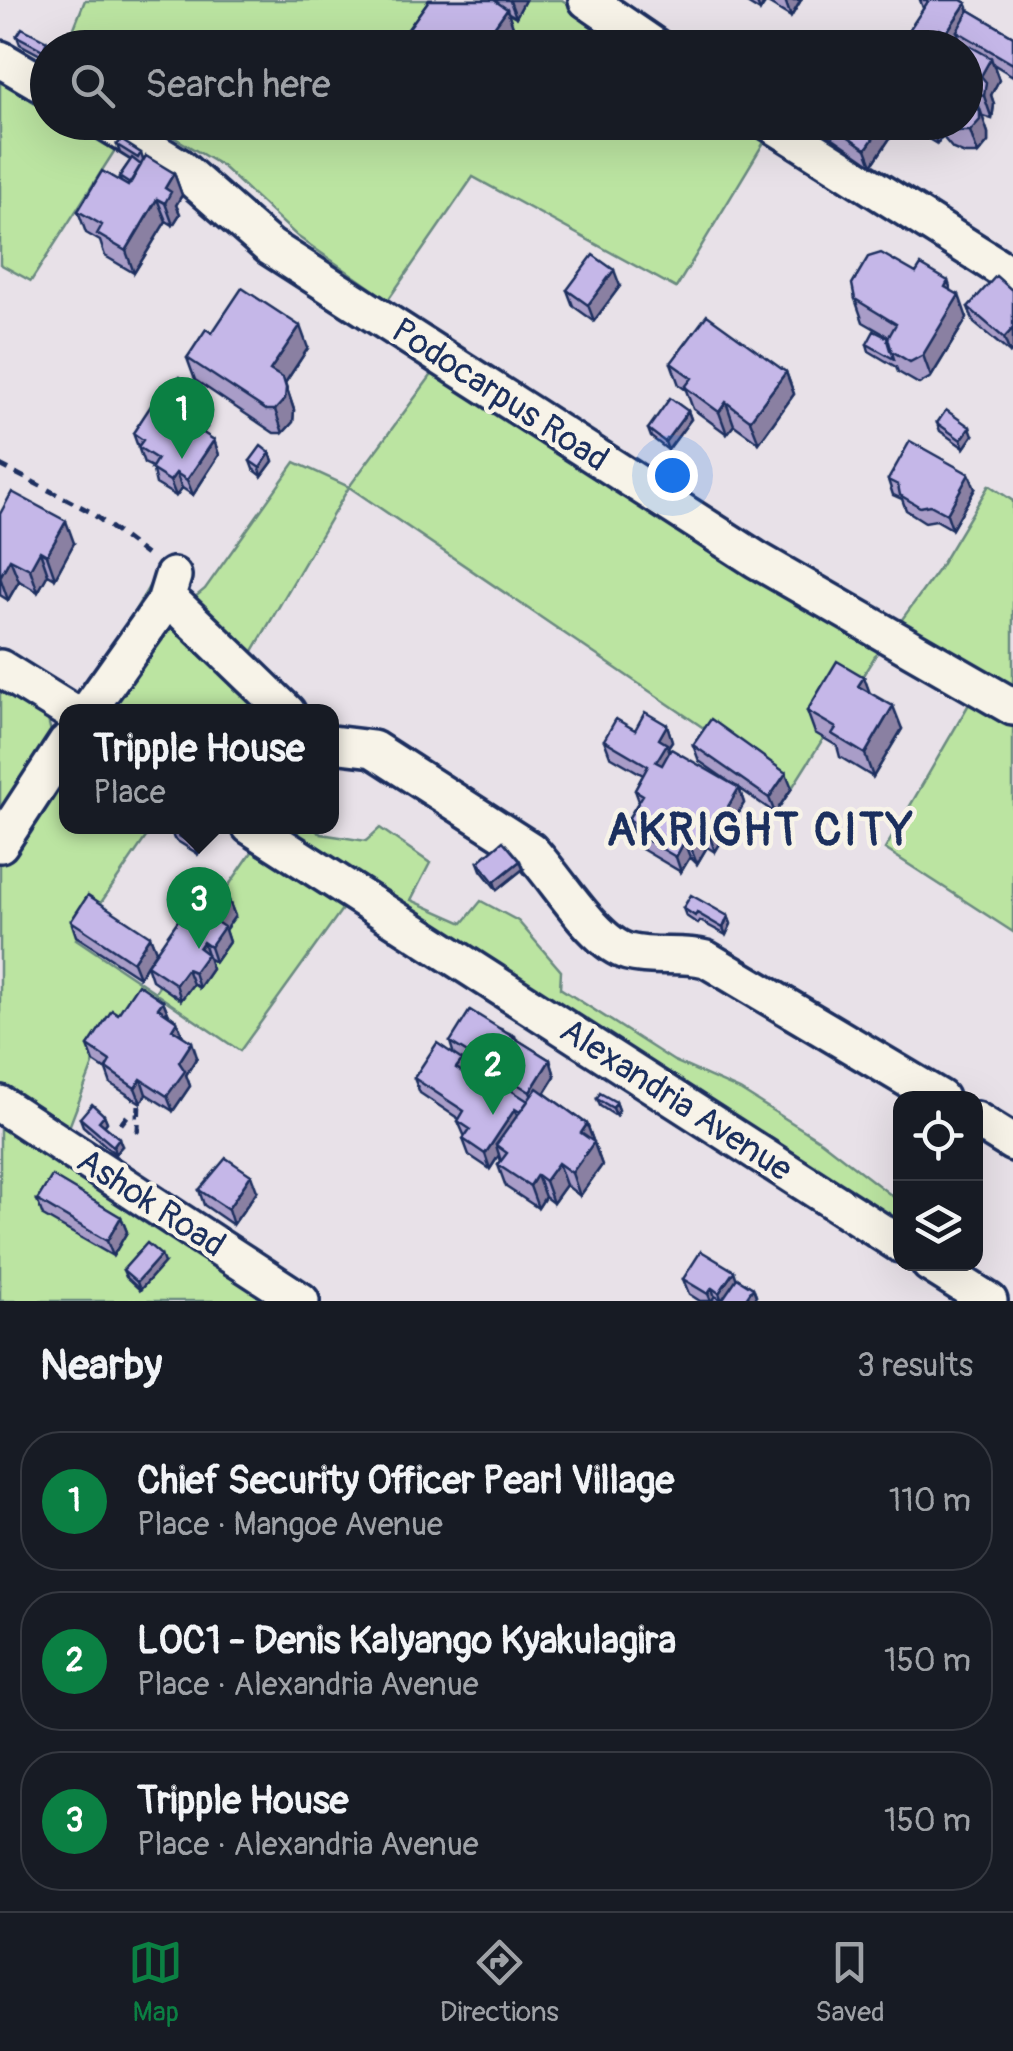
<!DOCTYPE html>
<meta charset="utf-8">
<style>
:root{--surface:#171b24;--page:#242831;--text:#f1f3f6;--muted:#9ea1a6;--line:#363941;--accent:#0b8043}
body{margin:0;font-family:Pangolin,sans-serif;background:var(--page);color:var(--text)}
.controls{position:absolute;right:30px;bottom:30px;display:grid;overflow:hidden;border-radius:20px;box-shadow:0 10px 40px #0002}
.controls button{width:90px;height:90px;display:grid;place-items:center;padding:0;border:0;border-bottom:2px solid var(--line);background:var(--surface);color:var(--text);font:50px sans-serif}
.you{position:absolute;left:672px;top:475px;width:35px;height:35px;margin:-25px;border:8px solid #fff;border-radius:50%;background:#1a73e8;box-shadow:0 0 0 15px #1a73e833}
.badge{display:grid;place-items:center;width:65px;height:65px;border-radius:50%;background:var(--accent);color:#fff;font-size:32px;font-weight:700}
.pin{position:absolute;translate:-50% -82px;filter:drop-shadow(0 2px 5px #0008)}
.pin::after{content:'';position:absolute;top:52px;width:35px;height:30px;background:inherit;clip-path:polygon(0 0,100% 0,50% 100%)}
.popup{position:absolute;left:59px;top:704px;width:280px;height:130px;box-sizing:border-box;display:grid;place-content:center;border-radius:20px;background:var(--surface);filter:drop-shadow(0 2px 8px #0005);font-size:32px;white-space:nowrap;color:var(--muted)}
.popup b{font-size:38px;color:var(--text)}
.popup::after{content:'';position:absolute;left:50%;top:100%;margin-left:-20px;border:20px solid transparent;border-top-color:var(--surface)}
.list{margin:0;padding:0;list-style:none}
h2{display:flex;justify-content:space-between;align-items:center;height:130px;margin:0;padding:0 40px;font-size:42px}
h2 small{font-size:32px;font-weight:400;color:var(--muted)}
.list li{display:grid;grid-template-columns:65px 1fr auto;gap:30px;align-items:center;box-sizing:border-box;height:140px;margin:0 20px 20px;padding:0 20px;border:2px solid var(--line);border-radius:40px}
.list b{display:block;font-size:38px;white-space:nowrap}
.list p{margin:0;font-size:32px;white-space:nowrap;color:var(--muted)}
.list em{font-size:32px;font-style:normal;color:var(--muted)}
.icon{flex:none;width:55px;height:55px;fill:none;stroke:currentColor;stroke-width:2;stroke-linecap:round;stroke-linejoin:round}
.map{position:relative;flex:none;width:1013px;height:1301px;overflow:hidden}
.search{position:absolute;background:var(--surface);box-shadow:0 10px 40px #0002;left:30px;right:30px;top:30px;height:110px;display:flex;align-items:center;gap:25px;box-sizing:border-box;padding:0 35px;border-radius:55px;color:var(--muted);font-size:38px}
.sheet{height:610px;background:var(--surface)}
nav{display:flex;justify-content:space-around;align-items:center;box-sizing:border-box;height:140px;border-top:2px solid var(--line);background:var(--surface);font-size:28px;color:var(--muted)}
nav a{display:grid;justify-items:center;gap:5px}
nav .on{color:var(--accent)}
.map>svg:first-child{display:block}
.green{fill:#bbe4a1;stroke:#6b8a80;stroke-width:2.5}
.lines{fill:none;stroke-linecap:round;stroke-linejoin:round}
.minor-casing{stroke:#1b2f5e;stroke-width:42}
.path{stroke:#1b2f5e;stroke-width:5;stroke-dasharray:10 8;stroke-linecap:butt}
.minor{stroke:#f7f3e8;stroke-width:35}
.wall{fill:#a99dc8;stroke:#1b2f5e;stroke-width:2.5;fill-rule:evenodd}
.shaded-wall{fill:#8a80a2;stroke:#1b2f5e;stroke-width:2.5}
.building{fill:#c5b7e8;stroke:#1b2f5e;stroke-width:2.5}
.labels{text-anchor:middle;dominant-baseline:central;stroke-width:9;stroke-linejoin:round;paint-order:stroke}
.street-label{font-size:35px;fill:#1b2f5e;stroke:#f7f3e8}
.district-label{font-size:45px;font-weight:bold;letter-spacing:2.5px;fill:#1b2f5e;stroke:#f7f3e8}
</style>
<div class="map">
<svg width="1013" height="1301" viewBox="0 0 1013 1301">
<rect width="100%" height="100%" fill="#e8e1e8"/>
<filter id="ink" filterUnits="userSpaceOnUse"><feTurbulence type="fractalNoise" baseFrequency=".01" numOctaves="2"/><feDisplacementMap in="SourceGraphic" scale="20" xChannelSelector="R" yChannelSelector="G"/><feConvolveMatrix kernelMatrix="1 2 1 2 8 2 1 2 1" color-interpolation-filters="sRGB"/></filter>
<g filter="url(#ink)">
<path class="green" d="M85 0H562L634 48H66Z
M0 79 47 86 48 122 108 123 126 133 31 281 0 264Z
M750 122 769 134 676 288 473 177 388 300 297 236 222 166 150 123Z
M439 365 884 642 792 788 349 487 250 656 251 711 89 712 79 705 157 573 194 598 205 589 295 462 349 487Z
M989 485 1013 501V687L900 622 938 570Z
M0 688 48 720 52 736 8 813 0 808Z
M976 692 1013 712V932L885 849Z
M66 758V826L153 827 76 939 155 992 254 849 345 905 240 1051 155 993 117 1026 94 1062 68 1130 0 1092V861Z
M267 827H311L321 834 366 841 380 828 430 863 411 900 463 923 481 901 518 921 561 971 560 988 674 1061 740 1090 821 1141 900 1202V1235Z
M0 1117 57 1162 268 1301H0Z"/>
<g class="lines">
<defs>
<path id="minor" d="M587 0 657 48
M0 59 48 87
M106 122 178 166 270 247 757 560 1013 707
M769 122 1013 276
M165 602 178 607 287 712
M0 668 71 712
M87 712 165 602 173 576
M332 744 373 749 530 850C556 877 594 943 628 952 655 959 680 952 706 959L940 1098
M250 826 900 1244
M0 844 66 743
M0 1104 301 1301
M976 1120 1013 1143
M930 1264 989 1301"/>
</defs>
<use href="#minor" class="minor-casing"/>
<path class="path" d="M0 465 89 511 149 557
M127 1093 139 1102 138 1130 134 1137
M121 1124 128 1115H138"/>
<use href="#minor" class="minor"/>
</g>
<path class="wall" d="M429 0H525L516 17 507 12 515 32 503 48H411L406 32Z
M742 0H801L791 17 766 2 760 11Z
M920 0H961L966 3 969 10 1013 36V76L993 64 999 80 991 95 994 104 992 119 983 116 982 118 988 133V142L978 154H965L953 149 942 136 937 144 925 137 919 122H966Z
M17 36 48 48 46 58 20 44Z
M810 122H884L890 138 872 165Z
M117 145 141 153 143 160 174 173 182 195 176 205 180 214 173 225 166 221 134 273 105 256 100 241 86 233 78 211 121 182 119 177 131 160 120 153Z
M916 273 952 292 967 318 931 377 919 384 898 372 896 367 869 351 867 344 888 338 889 337 863 322 855 299Z
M620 286 594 321 573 306 567 290Z
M1013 291V350L1010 353 974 323 968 307Z
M212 333 308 348 285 383 294 410 293 422 283 433H274L195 380 187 358Z
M671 363 786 372 794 394 759 443 734 425 727 434 693 409 686 390 679 385Z
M172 387 207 403 199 413 175 395Z
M175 408 204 419 207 427 203 433 214 440 219 455 193 495 182 488 176 496 156 484 152 467 144 463 133 433 178 416Z
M688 411 691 419 668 450 651 437 648 429Z
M937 423 973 435 964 448 940 431Z
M270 453 273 461 262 476 253 469 250 461Z
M888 480 975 489 952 529 936 520 925 522 906 510 902 499 893 495Z
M0 514 74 543 55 578 48 574 38 592 19 581 8 600 0 595Z
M864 677 869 693 902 729 873 777 840 757 837 746 815 733 807 711Z
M667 725 672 741 668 747 670 751 738 788 699 761 693 745 792 788 775 813 739 788 744 803 715 852 707 847 697 864 690 857 681 872 640 848 628 819 639 801 635 790 643 775 610 756 604 740 635 730Z
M171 831 205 842 198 854 174 839Z
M478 862 523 869 497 890 481 870Z
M229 901 235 916 225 930 229 942 215 962 208 958 212 969 199 988 193 984 181 1000 152 980 147 965 139 977 76 936 71 921 150 936 156 951Z
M683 908 728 916 731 924 726 935 700 921 698 924 686 916Z
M163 1001 169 1015 177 1021 182 1036 197 1057 186 1075 190 1086 173 1111 146 1094 141 1103 111 1084 106 1070 94 1062 88 1046 118 1014Z
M516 1039 550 1060 555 1076 544 1093 587 1124 602 1165 580 1196 566 1185 553 1203 545 1197 538 1208 506 1187 498 1165 501 1161 499 1155 490 1169 469 1155 463 1139 465 1137 458 1121 459 1119 420 1093 414 1078 454 1055 450 1042ZM463 1062 494 1081 489 1090 467 1075Z
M597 1099 616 1102 619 1110 616 1116 600 1106Z
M104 1115 107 1122 104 1126 122 1146 115 1154 83 1126 80 1118Z
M199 1190 257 1191 233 1225 204 1205Z
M37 1200 121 1217 127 1232 113 1256 43 1216Z
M164 1263 140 1290 126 1277 123 1270Z
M737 1278 753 1288 756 1296 752 1301H700L689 1294 683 1279Z"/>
<path class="shaded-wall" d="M511 0H525L516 17 510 1Z
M756 0H765L760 11Z
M785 0H801L791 17Z
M966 3 972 19 957 31 959 37 952 48 939 44Z
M507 9 515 32 503 48H479Z
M47 41 50 48H48L46 58 43 50Z
M991 58 999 80 991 95 994 104 992 119 984 96 981 76Z
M975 94 988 133V142L978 154 970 131 972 101Z
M929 122H937L942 136 937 144Z
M884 123 890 138 872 165 866 149Z
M174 173 182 195 176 205 180 214 173 225 165 203V188Z
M157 199 166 221 134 273 126 251Z
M614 270 620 286 594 321 588 305Z
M948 281 955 301 959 295 967 318 931 377 923 355 945 287Z
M300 326 308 348 285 383 294 410 293 422 283 433 275 410 270 370Z
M1013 328V350L1010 353 1004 338Z
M786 372 794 394 759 443 750 420Z
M204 395 207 403 199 413 196 405Z
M726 402 734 425 727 434 719 412Z
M688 411 691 419 668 450 665 442Z
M204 419 207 427 202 434 199 426Z
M970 427 973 435 964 448 961 440Z
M214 440 219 455 193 495 187 480Z
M270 453 273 461 262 476 260 468Z
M176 473 182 488 176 496 170 481Z
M969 474 975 489 952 529 947 514Z
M66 521 74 543 55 578 47 555Z
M40 551 48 574 38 592 30 569Z
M10 559 19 581 8 600 0 577Z
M864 677 872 699 858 686Z
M893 706 902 729 873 777 865 754Z
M667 725 672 741 668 747 673 760 662 778 656 762 659 739Z
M786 773 792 788 775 813 769 798Z
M739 788 744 803 715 852 710 837Z
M701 832 707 847 697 864 691 849Z
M202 834 205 842 198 854 195 846Z
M684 842 690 857 681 872 676 857Z
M520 861 523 869 497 890 494 882Z
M229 901 235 916 225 930 229 942 215 962 210 947 215 921Z
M728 916 731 924 726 935 723 928Z
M150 936 156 951 139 977 133 962Z
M203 942 212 969 199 988 194 972 199 948Z
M187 969 193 984 181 1000 176 984Z
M163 1001 169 1016 158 1008Z
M177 1021 183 1036 172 1029Z
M192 1042 197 1057 186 1075 190 1086 173 1111 167 1096 179 1062Z
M462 1060 468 1075 456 1068Z
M550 1060 555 1076 536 1107 530 1092Z
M141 1079 146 1094 141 1103 135 1088Z
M616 1102 619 1110 616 1116 613 1108Z
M515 1109 520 1124 496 1145 499 1155 490 1169 485 1154Z
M104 1115 107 1122 102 1129 99 1121Z
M587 1124 602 1165 580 1196 572 1173 581 1133Z
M119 1138 122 1146 115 1154 113 1146Z
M558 1163 566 1185 553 1203 545 1181Z
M251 1175 257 1191 233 1225 228 1209Z
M537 1175 545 1197 538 1208 530 1186Z
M121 1217 127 1232 113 1256 107 1241Z
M161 1255 164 1263 140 1290 137 1282Z
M734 1271 739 1286 722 1301 719 1293Z
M712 1288 716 1301H711L708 1294Z
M753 1288 756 1296 752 1301H744Z"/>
<path class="building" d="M429 0H494L507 9 479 48H427L406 32Z
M929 0H961L966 3 946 33 940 29 936 37 929 33 921 48H897Z
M969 10 1013 36V64L957 31Z
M22 28 47 41 43 50 17 36Z
M940 29 991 58 981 76 986 82 984 96 975 94 972 101 980 111V120L970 131H957L945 126 941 122H966V48H921L929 33 936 37Z
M827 122H884V123L866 149Z
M121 140 141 153 138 158 117 145Z
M146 156 174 173 165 188 171 192 165 203 157 199 126 251 97 234 102 225 78 211 102 171 128 186Z
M132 158 141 165 130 184 119 177Z
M881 253 916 273 921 265 948 281 945 287 959 295 923 355 910 362 890 350 887 340 896 324 855 299 852 284 868 257Z
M593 255 614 270 588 305 567 290Z
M996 276 1013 291V328L1004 338 968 307Z
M242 288 300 326 270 370 283 378 286 388 285 399 275 410H266L187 358 206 329 212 333Z
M707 315 786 372 750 420 726 402 719 412 685 387 692 378 671 363Z
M874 331 888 338 894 359 867 344Z
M180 377 204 395 196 405 172 387Z
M670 398 688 411 665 442 648 429Z
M154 401 214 440 187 480 176 473 170 481 151 469 157 459 138 447 143 440 133 433Z
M181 401 204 419 199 426 175 408Z
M946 410 970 427 961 440 937 423Z
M910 441 969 474 947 514 930 505 920 507 900 495 898 485 888 480Z
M261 446 270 453 260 468 250 461Z
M12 492 66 521 47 555 40 551 30 569 10 559 0 577V514Z
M837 661 864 677 858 686 893 706 865 754 832 734 836 728 807 711Z
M645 712 667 725 659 739 667 744 656 762 662 765 671 749 739 788 710 837 701 832 691 849 684 842 676 857 635 833 639 825 628 819 643 795 635 790 648 766 604 740 616 719 635 730Z
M711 719 786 773 769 798 693 745Z
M173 826H189L202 834 195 846 171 831Z
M503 841 520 861 494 882 478 862Z
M204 883 229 901 215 921 224 927 210 947 203 942 199 948 207 954 194 972 187 969 176 984 147 965Z
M88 895 150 936 133 962 71 921Z
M691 895 728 916 723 928 697 913 695 916 683 908Z
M138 984 163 1001 158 1008 177 1021 172 1029 192 1042 179 1062 185 1071 167 1096 141 1079 135 1088 106 1068 110 1061 88 1046 112 1010 118 1014Z
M470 1010 550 1060 530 1092 450 1042Z
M497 1027 515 1036 516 1039Z
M437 1043 462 1060 456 1068 489 1090 495 1080 528 1101 520 1112 515 1109 485 1154 463 1139 470 1129 458 1121 464 1111 414 1078Z
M537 1088 587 1124 581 1133 594 1142 572 1173 558 1163 545 1181 537 1175 530 1186 498 1165 507 1153 496 1145Z
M600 1093 616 1102 613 1108 597 1099Z
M92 1104 104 1115 99 1121 119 1138 113 1146 80 1118Z
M226 1158 251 1175 228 1209 199 1190Z
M52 1176 121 1217 107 1241 37 1200Z
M147 1243 161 1255 137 1282 123 1270Z
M701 1251 734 1271 719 1293 712 1288 708 1294 683 1279Z
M737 1278 753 1288 744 1301H711L715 1296 722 1300Z"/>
</g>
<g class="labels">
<g class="street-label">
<text transform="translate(500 395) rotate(33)">Podocarpus Road</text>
<text transform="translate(676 1100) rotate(33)">Alexandria Avenue</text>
<text transform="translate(151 1203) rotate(33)">Ashok Road</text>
</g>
<g class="district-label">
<text x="761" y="831">AKRIGHT CITY</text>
</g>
</g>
</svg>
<div class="controls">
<button><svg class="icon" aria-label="locate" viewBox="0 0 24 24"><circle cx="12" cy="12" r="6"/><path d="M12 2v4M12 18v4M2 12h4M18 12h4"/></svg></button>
<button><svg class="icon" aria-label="layers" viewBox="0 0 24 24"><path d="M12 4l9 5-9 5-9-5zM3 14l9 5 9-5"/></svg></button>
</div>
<div class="you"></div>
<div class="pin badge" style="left:182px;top:459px">1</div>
<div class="pin badge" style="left:493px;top:1115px">2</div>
<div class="pin badge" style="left:199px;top:949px">3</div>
<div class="popup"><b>Tripple House</b>Place</div>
<div class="search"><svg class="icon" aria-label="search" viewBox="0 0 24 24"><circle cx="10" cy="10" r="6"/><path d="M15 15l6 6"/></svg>Search here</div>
</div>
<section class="sheet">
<h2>Nearby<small>3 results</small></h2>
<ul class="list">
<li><span class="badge">1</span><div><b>Chief Security Officer Pearl Village</b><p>Place · Mangoe Avenue</p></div><em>110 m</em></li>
<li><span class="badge">2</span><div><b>LOC1 - Denis Kalyango Kyakulagira</b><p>Place · Alexandria Avenue</p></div><em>150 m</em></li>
<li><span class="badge">3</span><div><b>Tripple House</b><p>Place · Alexandria Avenue</p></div><em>150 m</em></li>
</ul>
</section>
<nav>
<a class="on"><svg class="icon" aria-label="map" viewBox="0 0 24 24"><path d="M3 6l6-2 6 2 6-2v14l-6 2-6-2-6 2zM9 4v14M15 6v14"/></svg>Map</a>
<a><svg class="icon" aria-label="directions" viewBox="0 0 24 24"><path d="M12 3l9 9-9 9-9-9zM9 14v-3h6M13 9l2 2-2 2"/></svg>Directions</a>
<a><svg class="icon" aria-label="saved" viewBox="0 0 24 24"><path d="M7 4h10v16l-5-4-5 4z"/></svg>Saved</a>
</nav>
